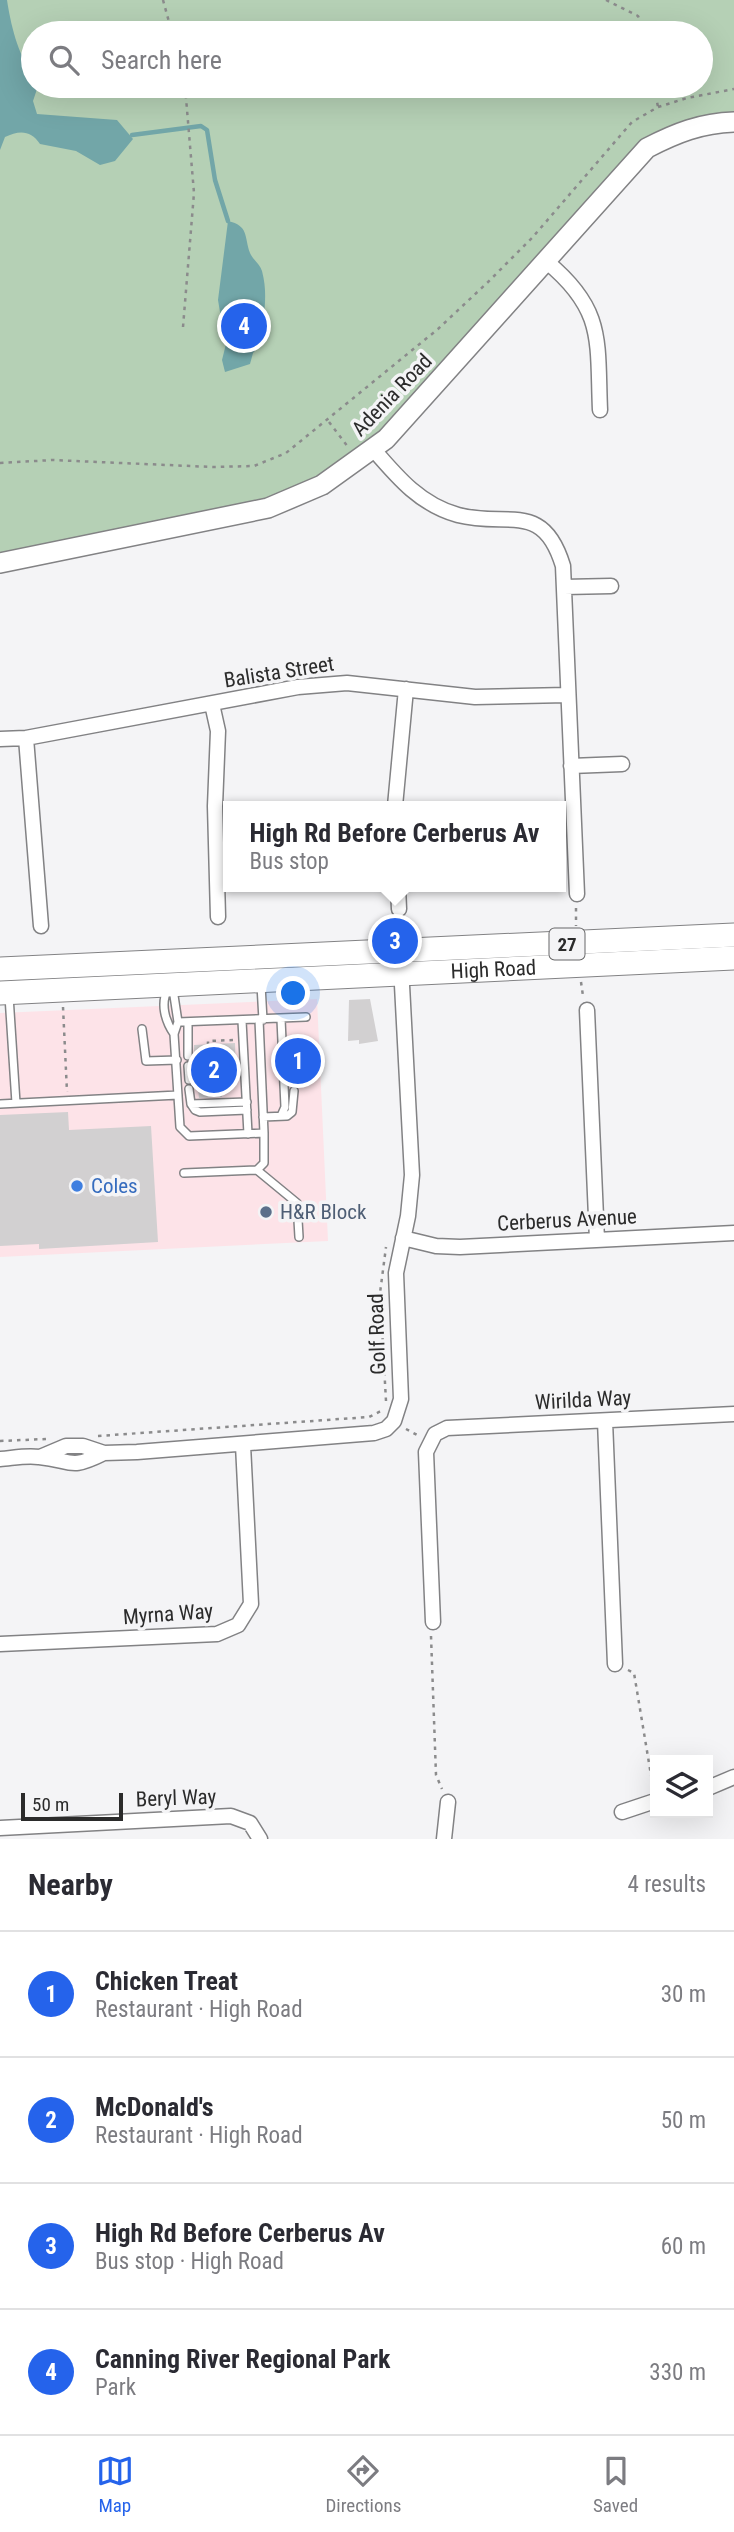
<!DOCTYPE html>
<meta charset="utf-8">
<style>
:root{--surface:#fff;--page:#f7f7f7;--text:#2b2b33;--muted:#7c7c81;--line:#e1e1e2;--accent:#2563eb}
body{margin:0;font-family:"Roboto Condensed",sans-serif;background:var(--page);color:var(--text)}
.controls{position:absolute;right:21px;bottom:21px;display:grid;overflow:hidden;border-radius:0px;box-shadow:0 7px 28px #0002}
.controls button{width:63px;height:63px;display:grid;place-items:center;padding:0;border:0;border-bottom:2px solid var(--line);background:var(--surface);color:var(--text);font:35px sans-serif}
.scale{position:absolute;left:21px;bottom:18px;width:102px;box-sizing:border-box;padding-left:7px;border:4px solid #2b2b2b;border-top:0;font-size:19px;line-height:24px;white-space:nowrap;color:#2b2b2b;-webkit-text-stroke:5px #f4f4f6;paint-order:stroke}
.you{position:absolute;left:294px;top:994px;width:24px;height:24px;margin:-18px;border:5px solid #fff;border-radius:50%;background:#1a73e8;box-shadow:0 0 0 10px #1a73e833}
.badge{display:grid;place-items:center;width:46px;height:46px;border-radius:50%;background:var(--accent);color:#fff;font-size:23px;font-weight:700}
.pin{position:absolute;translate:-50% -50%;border:4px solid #fff;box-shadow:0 2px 7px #0006}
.popup{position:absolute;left:223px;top:801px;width:343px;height:91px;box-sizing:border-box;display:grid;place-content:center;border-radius:0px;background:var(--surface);filter:drop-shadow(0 2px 5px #0005);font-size:23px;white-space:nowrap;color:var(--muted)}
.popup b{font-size:26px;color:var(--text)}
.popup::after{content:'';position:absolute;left:50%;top:100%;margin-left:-14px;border:14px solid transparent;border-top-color:var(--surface)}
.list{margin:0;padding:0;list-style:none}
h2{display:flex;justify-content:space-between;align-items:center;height:91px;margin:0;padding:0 28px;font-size:30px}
h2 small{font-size:23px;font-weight:400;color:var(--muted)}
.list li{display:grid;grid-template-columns:46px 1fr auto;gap:21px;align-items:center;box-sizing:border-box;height:126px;padding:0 28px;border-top:2px solid var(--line)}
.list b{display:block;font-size:26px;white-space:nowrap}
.list p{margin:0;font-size:23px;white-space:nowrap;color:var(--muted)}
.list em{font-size:23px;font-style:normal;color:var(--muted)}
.icon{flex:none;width:38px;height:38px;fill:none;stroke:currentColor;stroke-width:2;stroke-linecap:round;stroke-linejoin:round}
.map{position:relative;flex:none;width:734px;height:1839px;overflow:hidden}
.search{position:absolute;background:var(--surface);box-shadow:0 7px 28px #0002;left:21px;right:21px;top:21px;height:77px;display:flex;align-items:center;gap:18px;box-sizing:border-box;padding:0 24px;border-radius:38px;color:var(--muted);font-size:26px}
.sheet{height:595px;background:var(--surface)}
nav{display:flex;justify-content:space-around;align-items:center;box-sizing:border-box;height:98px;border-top:2px solid var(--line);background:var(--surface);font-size:19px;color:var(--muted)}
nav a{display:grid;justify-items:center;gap:4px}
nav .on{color:var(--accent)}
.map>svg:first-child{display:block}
.commercial{fill:#fde3e8}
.green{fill:#b5d0b5;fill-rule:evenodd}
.water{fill:#72a6a8}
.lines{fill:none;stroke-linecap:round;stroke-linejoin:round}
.stream{stroke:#72a6a8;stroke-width:4.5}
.building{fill:#d2d0d1}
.service-casing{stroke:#828284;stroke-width:10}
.minor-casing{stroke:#828284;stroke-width:17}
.tertiary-casing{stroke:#828284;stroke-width:22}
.primary-casing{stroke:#828284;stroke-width:25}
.path{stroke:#8b8b8c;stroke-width:2.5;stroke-dasharray:3.5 5;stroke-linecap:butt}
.service{stroke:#fff;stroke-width:7}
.minor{stroke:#fff;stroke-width:14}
.tertiary{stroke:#fff;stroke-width:19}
.primary{stroke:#fff;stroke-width:23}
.shop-dot{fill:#3f7fe0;stroke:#f4f4f6;stroke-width:2.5}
.service-dot{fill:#5c6f8a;stroke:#f4f4f6;stroke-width:2.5}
.labels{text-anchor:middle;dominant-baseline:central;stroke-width:7;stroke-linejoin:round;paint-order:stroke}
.shield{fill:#f4f4f6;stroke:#676768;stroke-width:2}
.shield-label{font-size:19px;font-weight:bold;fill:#2b2b2b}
.street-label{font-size:21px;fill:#2b2b2b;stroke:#f4f4f6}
.shop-label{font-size:21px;fill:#366cbe;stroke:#f4f4f6;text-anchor:start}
.service-label{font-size:21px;fill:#4e5e75;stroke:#f4f4f6;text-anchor:start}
</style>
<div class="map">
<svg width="734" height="1839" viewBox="0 0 734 1839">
<rect width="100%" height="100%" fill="#f4f4f6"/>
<path class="commercial" d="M317 999 328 1241 0 1257V1013Z"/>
<path class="green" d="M0 0H734V119L647 145 390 435 260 511 0 560ZM33 33H701V86H33Z"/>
<path class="water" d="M0 0H7C10 20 18 59 33 71V86H38L33 101 37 114 117 120 133 139 115 161 100 165 76 151 40 144C31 130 19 130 5 137L0 150Z
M228 221C249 226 244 236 250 253 253 260 260 264 262 271 269 298 262 315 263 341L253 353 250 364 225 372 222 360 229 332 221 318 218 300Z"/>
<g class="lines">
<path class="stream" d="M132 135 201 126 207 130 215 180 228 221"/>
</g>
<path class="building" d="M370 999 378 1041 359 1044V1040L348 1041 349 1000Z
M306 1040 307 1081 291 1082 288 1041Z
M235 1043 236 1086H221L222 1097 199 1098 198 1089 193 1085 194 1045Z
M68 1112 69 1130 151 1126 158 1242 39 1249V1244L0 1246V1115Z"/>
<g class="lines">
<defs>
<path id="service" d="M261 985 263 1020
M168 989C160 1003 165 1021 174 1034
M173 989 178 1022 174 1034 180 1127 189 1136 264 1133 259 1020
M9 996 16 1103
M281 1019 285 1107 281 1116
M242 1021 248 1134
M178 1022 306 1017
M188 1022V1056
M142 1029 146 1061 177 1060
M188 1066 189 1080
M189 1089 191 1104 247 1102
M0 1104 178 1095
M191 1104 195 1110 200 1112 247 1110
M263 1117 287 1116 292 1112 294 1091
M257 1170 297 1203 299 1237
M184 1173 257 1170 264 1163V1133"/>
<path id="minor" d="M547 262C605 310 597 341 600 410
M374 450C398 478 421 505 458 515 508 528 543 500 563 566L577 894
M564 587 611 586
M212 704 218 731 215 806 218 917
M26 738 41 926
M0 739 26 738 298 687 347 683 475 697 567 695
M571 766 622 764
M395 806 406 689
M398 887 399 909
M587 1010 597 1240
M403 1238 436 1246 460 1247 734 1233
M605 1421 615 1664
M40 1457 66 1446H83L104 1453 137 1452 374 1433 386 1429 394 1421 401 1399 396 1273 408 1216 412 1175 401 966
M0 1459C13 1458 27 1455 39 1457 73 1460 68 1471 104 1453
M433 1622 426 1452 435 1434 447 1428 734 1414
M0 1644 217 1634 238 1625 251 1604 243 1445
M708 1788 734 1777
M622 1812 655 1801
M0 1828 231 1816 250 1823 260 1839
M444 1839 448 1802"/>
<path id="tertiary" d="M0 563 268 508 322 485 386 439 647 148C676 133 701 123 734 122"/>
<g id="primary">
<path d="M0 969 734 935"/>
<path id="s1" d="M0 993 734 958"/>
</g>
</defs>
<use href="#service" class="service-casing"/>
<use href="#minor" class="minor-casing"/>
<use href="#tertiary" class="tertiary-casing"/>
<use href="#primary" class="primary-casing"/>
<path class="path" d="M163 0 172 33
M606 0 638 16 645 33
M654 86 658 107
M183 327 194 193 185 86
M329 422 348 447
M0 463 53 460 213 467 254 466 286 453 438 329 488 282 532 238 632 122 658 107 687 98 734 89
M576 908V926
M581 982 583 996
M63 1007 67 1092
M208 1045V1041L233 1040
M386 1401 380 1293 386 1247
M406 1429 419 1436
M98 1436 369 1417 383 1410
M0 1441 46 1439
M431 1636 436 1775 442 1789
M628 1670 634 1673 653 1787"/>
<use href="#service" class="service"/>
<use href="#minor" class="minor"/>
<use href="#tertiary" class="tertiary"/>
<use href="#primary" class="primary"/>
</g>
<circle class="shop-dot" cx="77" cy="1186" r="7"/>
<circle class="service-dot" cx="266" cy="1212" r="7"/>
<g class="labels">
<rect class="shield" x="549.5" y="928.5" width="35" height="31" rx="5"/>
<g class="shield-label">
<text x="567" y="944">27</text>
</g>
<g class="street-label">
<text transform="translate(392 395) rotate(-46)">Adenia Road</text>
<text transform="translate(279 672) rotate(-9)">Balista Street</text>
<text stroke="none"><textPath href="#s1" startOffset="494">High Road</textPath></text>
<text transform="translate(567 1220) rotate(-3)">Cerberus Avenue</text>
<text transform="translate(377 1334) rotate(-92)">Golf Road</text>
<text transform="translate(583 1400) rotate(-3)">Wirilda Way</text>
<text transform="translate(168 1614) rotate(-4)">Myrna Way</text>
<text transform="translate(176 1798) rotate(-2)">Beryl Way</text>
</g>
<g class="shop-label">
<text x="91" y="1186">Coles</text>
</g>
<g class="service-label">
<text x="280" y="1212">H&amp;R Block</text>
</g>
</g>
</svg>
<div class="controls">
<button><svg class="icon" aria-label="layers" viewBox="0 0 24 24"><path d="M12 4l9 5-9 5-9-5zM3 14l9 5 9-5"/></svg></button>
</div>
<div class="scale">50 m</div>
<div class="you"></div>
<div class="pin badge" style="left:298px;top:1061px">1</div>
<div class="pin badge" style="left:214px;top:1070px">2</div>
<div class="pin badge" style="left:395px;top:941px">3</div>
<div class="popup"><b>High Rd Before Cerberus Av</b>Bus stop</div>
<div class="pin badge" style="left:244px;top:326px">4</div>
<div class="search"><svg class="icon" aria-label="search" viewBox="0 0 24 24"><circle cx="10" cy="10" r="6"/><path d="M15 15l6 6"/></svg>Search here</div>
</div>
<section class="sheet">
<h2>Nearby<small>4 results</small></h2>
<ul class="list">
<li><span class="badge">1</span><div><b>Chicken Treat</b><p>Restaurant · High Road</p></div><em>30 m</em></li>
<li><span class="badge">2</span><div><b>McDonald's</b><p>Restaurant · High Road</p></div><em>50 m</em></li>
<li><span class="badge">3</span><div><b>High Rd Before Cerberus Av</b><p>Bus stop · High Road</p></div><em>60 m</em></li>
<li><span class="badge">4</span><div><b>Canning River Regional Park</b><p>Park</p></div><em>330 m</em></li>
</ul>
</section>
<nav>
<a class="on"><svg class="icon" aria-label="map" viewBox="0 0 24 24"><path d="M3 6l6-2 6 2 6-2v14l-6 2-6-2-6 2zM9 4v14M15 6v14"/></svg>Map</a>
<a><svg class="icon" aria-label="directions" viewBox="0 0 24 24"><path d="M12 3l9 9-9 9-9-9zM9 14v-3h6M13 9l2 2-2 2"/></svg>Directions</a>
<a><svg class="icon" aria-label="saved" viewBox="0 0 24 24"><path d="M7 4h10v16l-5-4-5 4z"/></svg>Saved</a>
</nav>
